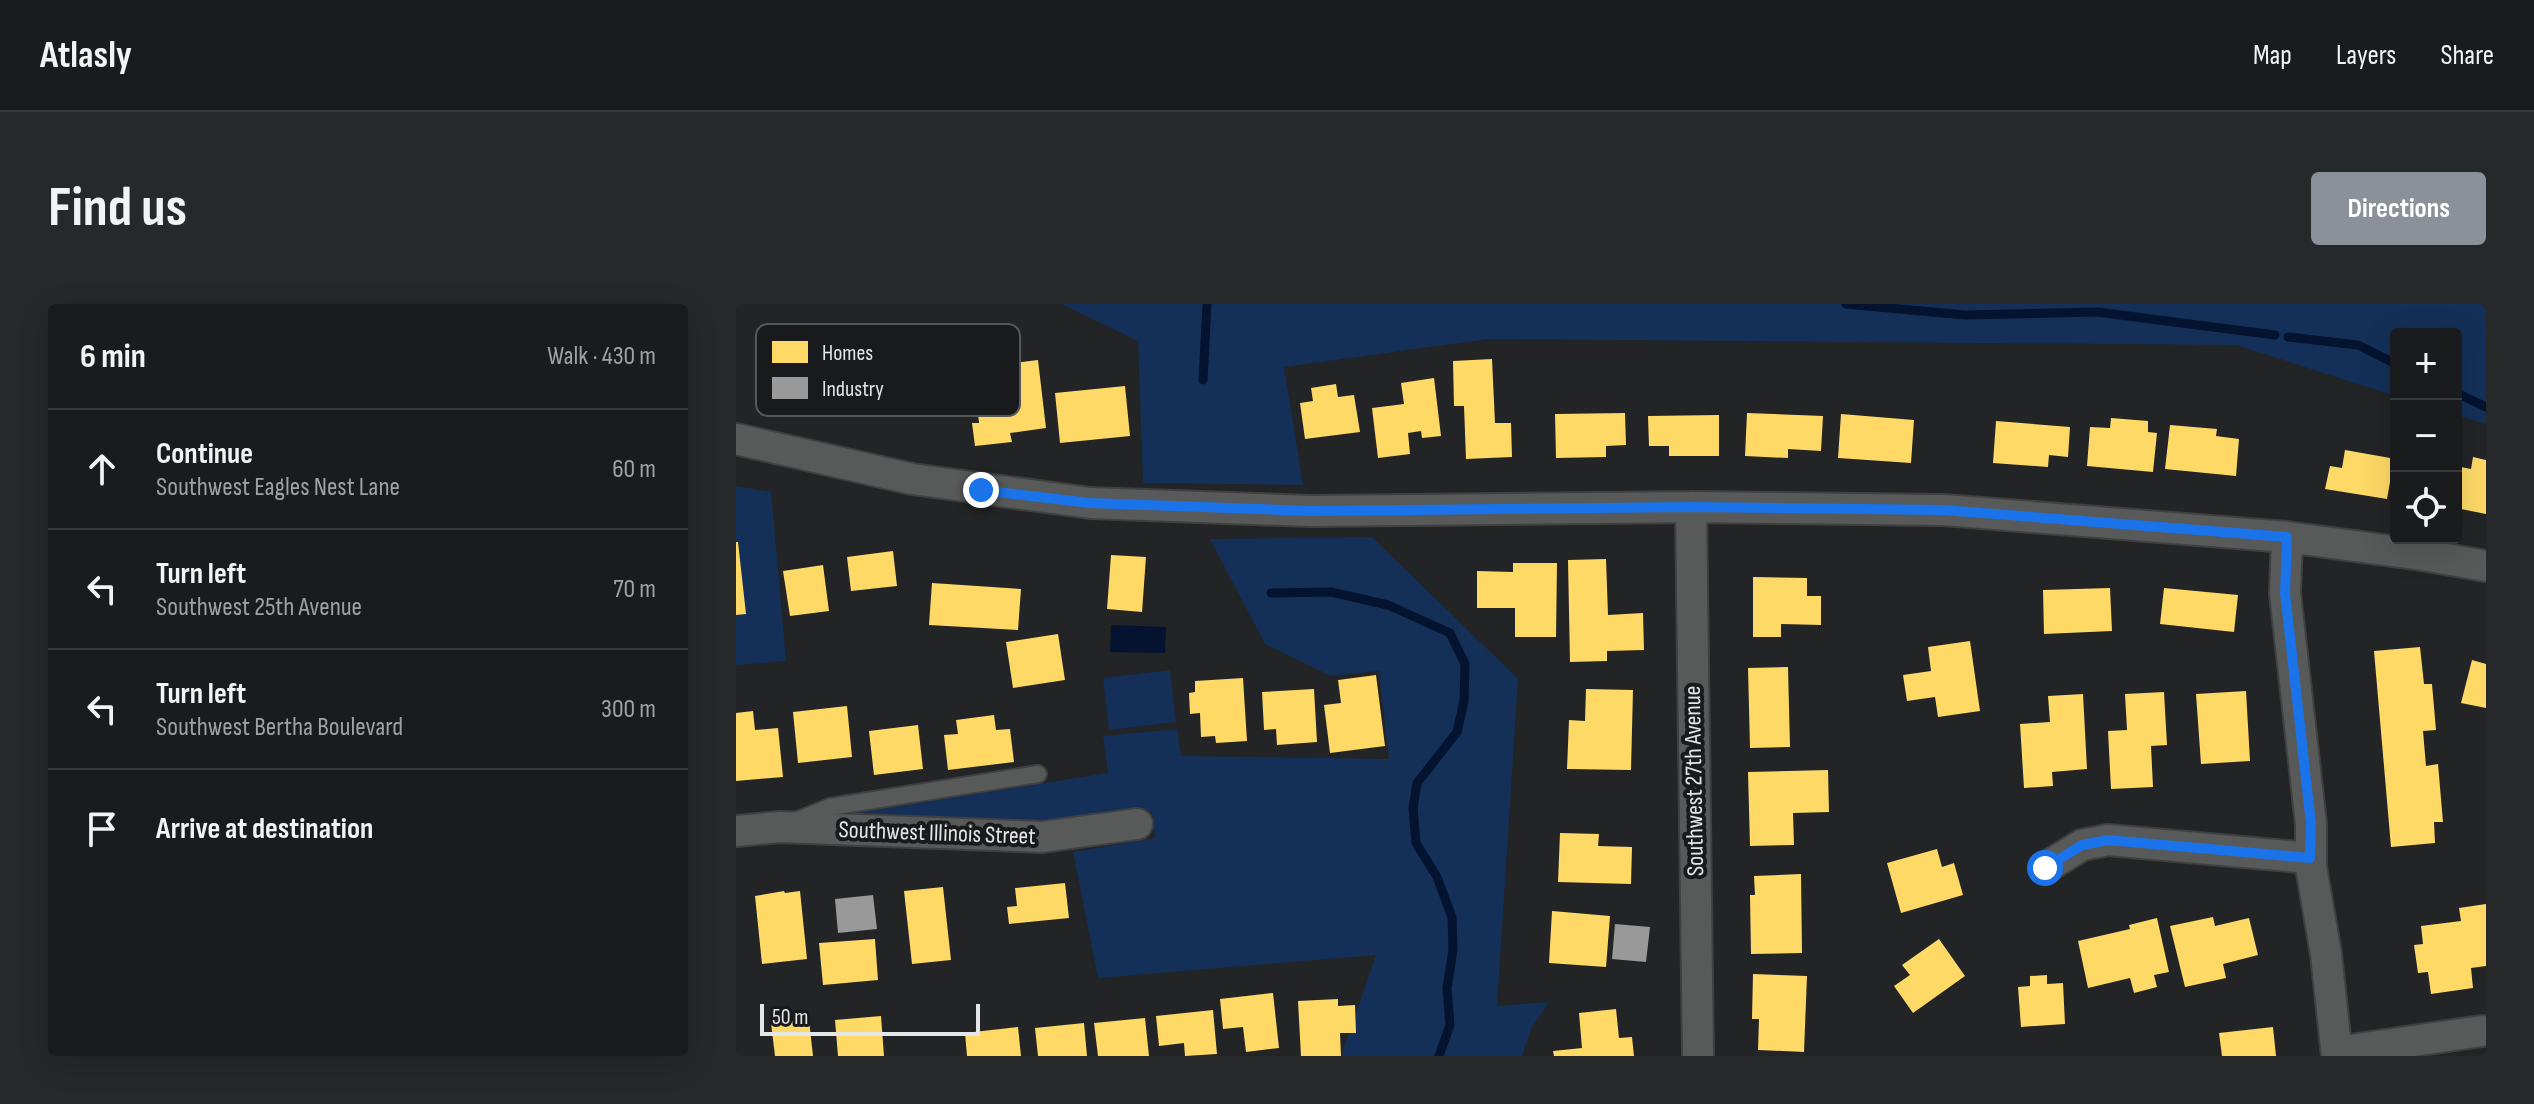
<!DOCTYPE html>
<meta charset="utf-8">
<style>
:root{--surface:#1a1b1c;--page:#272829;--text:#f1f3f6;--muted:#9fa1a3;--line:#38393b;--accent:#8c9099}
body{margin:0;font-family:"Sofia Sans Condensed",sans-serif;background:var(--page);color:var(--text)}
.controls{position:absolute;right:24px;top:24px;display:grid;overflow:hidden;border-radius:8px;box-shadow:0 8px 32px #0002}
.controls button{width:72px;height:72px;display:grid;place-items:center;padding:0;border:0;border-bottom:2px solid var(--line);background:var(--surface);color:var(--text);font:40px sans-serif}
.scale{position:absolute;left:24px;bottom:20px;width:220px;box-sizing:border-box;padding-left:8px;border:4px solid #e4e5e6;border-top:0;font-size:22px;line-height:28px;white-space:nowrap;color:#e4e5e6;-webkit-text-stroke:6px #191a1c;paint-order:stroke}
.stop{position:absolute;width:24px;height:24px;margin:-18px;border:6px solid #1a73e8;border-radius:50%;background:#fff}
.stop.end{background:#1a73e8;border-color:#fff;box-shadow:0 2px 8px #0008}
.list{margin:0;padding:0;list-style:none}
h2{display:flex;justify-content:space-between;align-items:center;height:104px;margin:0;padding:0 32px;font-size:34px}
h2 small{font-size:26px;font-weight:400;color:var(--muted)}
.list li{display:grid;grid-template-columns:52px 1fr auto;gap:24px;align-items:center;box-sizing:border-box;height:120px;padding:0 32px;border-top:2px solid var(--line)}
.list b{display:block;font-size:30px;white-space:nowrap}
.list p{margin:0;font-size:26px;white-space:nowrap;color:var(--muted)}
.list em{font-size:26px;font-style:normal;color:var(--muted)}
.icon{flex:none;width:44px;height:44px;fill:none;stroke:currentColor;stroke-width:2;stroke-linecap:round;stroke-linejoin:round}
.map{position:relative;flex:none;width:1750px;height:752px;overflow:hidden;border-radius:8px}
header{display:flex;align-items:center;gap:48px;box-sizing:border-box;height:112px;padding:0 40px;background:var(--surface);border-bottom:2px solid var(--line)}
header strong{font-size:38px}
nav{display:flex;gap:44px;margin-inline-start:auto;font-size:28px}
.intro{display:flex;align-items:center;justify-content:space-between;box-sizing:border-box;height:192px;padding:0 48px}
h1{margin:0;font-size:56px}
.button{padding:20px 36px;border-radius:8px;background:var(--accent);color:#fff;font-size:28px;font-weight:700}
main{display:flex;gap:48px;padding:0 48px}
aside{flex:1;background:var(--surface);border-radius:8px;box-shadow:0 8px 32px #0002}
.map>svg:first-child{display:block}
.green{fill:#143058}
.water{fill:#031330}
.homes{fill:#ffd966}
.industry{fill:#999}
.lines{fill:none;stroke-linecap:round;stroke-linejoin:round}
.stream{stroke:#031330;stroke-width:9}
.service-casing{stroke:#404041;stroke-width:20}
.minor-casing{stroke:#404041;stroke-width:34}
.service{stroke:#585a5a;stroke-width:16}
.minor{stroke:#585a5a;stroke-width:30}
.route{stroke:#1a73e8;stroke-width:10}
.labels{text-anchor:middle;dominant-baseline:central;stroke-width:8;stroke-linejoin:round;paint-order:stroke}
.street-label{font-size:24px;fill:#e4e5e6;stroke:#191a1c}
.key{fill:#191a1c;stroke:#565759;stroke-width:2}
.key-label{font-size:22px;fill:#e4e5e6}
</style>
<header>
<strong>Atlasly</strong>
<nav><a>Map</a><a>Layers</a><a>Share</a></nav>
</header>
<div class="intro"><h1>Find us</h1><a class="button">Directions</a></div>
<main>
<aside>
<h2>6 min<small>Walk · 430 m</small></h2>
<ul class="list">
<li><svg class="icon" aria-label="ahead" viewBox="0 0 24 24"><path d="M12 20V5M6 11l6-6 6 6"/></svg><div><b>Continue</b><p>Southwest Eagles Nest Lane</p></div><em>60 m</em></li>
<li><svg class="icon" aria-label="left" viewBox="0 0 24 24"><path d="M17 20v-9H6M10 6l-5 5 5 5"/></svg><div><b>Turn left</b><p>Southwest 25th Avenue</p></div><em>70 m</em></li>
<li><svg class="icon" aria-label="left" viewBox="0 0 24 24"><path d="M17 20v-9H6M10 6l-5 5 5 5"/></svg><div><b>Turn left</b><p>Southwest Bertha Boulevard</p></div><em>300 m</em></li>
<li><svg class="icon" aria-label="arrive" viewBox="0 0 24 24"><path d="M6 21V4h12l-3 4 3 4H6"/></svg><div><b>Arrive at destination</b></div></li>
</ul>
</aside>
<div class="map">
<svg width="1750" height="752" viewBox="0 0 1750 752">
<rect width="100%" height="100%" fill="#232425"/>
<path class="green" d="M326 0H1750V120L1720 111V30H1660V92L1500 41 752 35 548 63 567 181 407 179 402 37Z
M0 182 35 188 50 357 0 361Z
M636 233 782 375 761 702 813 698 796 723 786 752H605L640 651 362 674 337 548 419 534 416 507 302 525 70 517 372 469 367 432 441 425 445 452 653 455 643 367 595 372 529 340 474 235Z
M434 366 440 418 373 426 367 374Z"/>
<path class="water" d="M375 321 430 323 429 349 374 348Z"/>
<path class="homes" d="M756 55 759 119H775L776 153 730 155 728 102H718L717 57Z
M302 56 310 124 274 129 276 138 239 142 236 119H243L237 64Z
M698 74 705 132 686 134 685 127 672 129 674 150 642 154 636 104 668 100 665 79Z
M600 80 602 93 618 91 624 128 569 135 564 99 577 97 575 84Z
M389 82 394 132 324 139 319 89Z
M889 109 890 141 870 142V153L820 154 819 110Z
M1011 109 1087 112 1085 147 1052 145V154L1009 152Z
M1105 110 1178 116 1175 159 1102 154Z
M983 111V152H933V142H913L912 112Z
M1375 114 1412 117V128L1421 129 1417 168 1351 162 1354 123 1374 124Z
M1260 117 1334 123 1332 153 1313 151 1312 163 1257 159Z
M1434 121 1481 125 1480 132 1503 135 1500 172 1429 165Z
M1609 146 1660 155V179L1654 178 1651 195 1589 185 1594 162 1606 164Z
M1737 153 1750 156V210L1720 204V162L1735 165Z
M0 238H2L10 310 0 311Z
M157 247 161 282 115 287 111 253Z
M375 251 410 253 406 308 371 305Z
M870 255 872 311 907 309 908 346 871 347V357L834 358 832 256Z
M777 259H821L820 333H779V304H741V267L777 268Z
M87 261 93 307 54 312 47 267Z
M1017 273 1071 274V292H1085V321L1045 320V333H1017Z
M196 279 285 285 282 326 193 321Z
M1374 284 1376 327 1308 330 1307 286Z
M1428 284 1502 291 1498 328 1424 320Z
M322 330 329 376 277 384 270 338Z
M1234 337 1244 407 1202 413 1199 393 1171 397 1167 371 1195 367 1192 343Z
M1684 343 1688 380H1696L1700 426 1687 427 1690 462 1702 460 1707 518H1698L1699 539 1655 543 1638 347Z
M1736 356 1750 360V404L1725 399Z
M1052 363 1054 443 1014 444 1012 364Z
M640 371 649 442 594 449 588 401 605 399 602 376Z
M507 374 511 437 480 439 479 432 465 433 464 409 454 410 453 389 459 388V377Z
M578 385 581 438 541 441 540 425 528 426 526 388Z
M850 385 897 386 895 466 831 465 833 416 849 417Z
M1510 387 1514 457 1465 460 1460 390Z
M1428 388 1431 441 1415 442 1417 483 1375 485 1372 427 1391 426 1389 390Z
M1347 390 1351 465 1316 468 1317 482 1288 484 1284 420 1314 418 1312 392Z
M111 402 116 453 62 459 57 408Z
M17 407 19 426 42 424 47 473 0 477V409Z
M258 411 260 426 274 425 278 458 212 466 208 431 222 430 220 416Z
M182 421 187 465 138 471 133 427Z
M1092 466 1093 508 1057 509 1058 541 1014 542 1012 468Z
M824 529 863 530 862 542 896 543 895 580 822 578Z
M1201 545 1206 563 1218 559 1227 591 1165 609 1151 559Z
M1065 570 1066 649 1015 650 1014 591H1019L1018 572Z
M329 579 333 614 273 620 271 603 281 602 279 584Z
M207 583 215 656 176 660 168 587Z
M48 587 49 589 64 587 71 655 26 660 19 592Z
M1750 600V662L1735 664 1737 684 1695 690 1692 668 1682 669 1678 641 1687 640 1685 622 1725 617 1723 604Z
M816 607 874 612 870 663 813 659Z
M1477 613 1479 622 1513 614 1522 651 1487 660 1490 674 1449 683 1434 622Z
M1421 614 1433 668 1418 671 1421 683 1398 689 1394 674 1352 684 1342 637 1394 625 1393 621Z
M139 635 142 676 87 681 83 639Z
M1203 635 1229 672 1177 709 1158 682 1174 671 1166 661Z
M1017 670 1071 672 1068 748 1022 746 1023 715H1016Z
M1311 671V680L1327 679 1329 720 1285 723 1282 683 1294 682V672Z
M537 689 543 744 510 748 507 723 487 725 484 695Z
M602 695V702L619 701 620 729H604L605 752H565L562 697Z
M880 705 883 734 896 733 898 752H818L817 747 846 744 843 709Z
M477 706 481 750 449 752 448 739 423 742 420 712Z
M145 712 148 752H102L99 716Z
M409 714 413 752H362L358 719Z
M73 716 77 752H39L35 719Z
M348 719 351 752H302L299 724Z
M282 723 285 752H231L229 729Z
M1537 723 1540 752H1486L1483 729Z"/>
<path class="industry" d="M137 591 141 625 102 629 99 595Z
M879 620 914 623 910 658 876 655Z"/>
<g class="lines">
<path class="stream" d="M1110 0 1229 11 1361 8 1539 31
M1552 33 1622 41 1660 60
M467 76 471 0
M1720 89 1750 103
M535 289 595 288 652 301 714 329 729 360 728 397 721 428 681 479 677 504 680 539 701 573 716 613 717 646 711 684 714 721 703 752"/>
<defs>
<path id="service" d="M60 517 94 503 302 470"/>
<path id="minor" d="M0 135 176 175 354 199 574 207 955 203 1208 206 1551 233 1686 251 1750 262
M955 203 962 752
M1551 233 1549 289 1575 520V563L1590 650 1601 752
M0 527 44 523 306 533 401 520
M1309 564 1346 541 1372 536 1574 554
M1601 748 1746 727"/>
</defs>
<use href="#service" class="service-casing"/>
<use href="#minor" class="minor-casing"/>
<use href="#service" class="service"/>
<use href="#minor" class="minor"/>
</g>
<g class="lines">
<path class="route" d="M245 186 354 199 574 207 955 203 1208 206 1551 233 1549 289 1575 520 1574 554 1372 536 1346 541 1309 564"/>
</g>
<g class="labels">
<g class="street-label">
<text transform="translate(958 477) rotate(-91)">Southwest 27th Avenue</text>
<text transform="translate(201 529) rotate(2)">Southwest Illinois Street</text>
</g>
</g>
<rect x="20" y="20" width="264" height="92" rx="12" class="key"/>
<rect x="36" y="37" width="36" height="22" fill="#ffd966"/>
<rect x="36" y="73" width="36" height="22" fill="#999"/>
<g class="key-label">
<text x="86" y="56">Homes</text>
<text x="86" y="92">Industry</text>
</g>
</svg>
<div class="controls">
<button>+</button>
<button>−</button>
<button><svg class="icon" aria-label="locate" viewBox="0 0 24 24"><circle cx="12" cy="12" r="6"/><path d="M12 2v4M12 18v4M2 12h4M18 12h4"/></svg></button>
</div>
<div class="scale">50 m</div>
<div class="stop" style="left:1309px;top:564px"></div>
<div class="stop end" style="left:245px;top:186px"></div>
</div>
</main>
